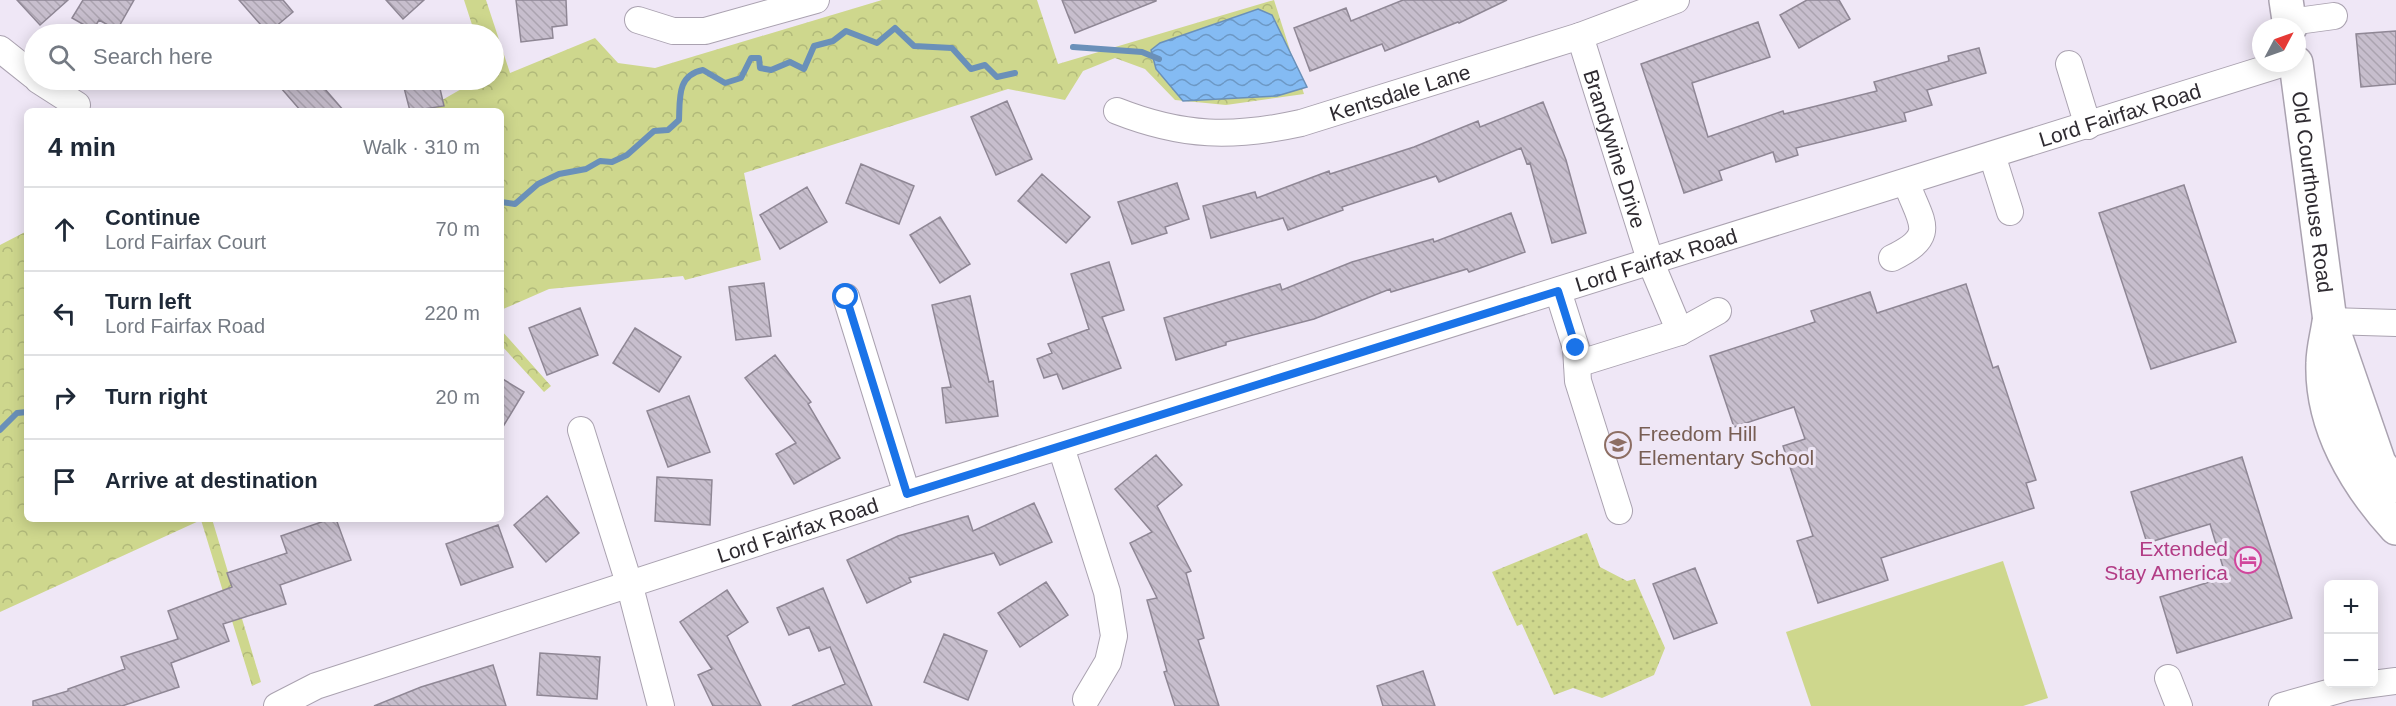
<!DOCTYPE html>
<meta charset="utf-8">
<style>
:root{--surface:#fff;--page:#f2f2f3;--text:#1f2937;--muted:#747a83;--line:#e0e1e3}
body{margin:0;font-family:Helvetica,sans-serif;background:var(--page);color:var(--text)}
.controls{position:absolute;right:18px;bottom:18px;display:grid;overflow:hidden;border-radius:9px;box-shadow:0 3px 15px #0003}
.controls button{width:54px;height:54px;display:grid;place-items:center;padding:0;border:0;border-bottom:2px solid var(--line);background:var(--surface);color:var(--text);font:30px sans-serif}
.compass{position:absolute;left:2252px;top:18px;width:54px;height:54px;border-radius:50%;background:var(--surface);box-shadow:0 3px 15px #0003;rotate:49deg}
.stop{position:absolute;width:18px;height:18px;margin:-14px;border:4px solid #1a73e8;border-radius:50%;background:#fff}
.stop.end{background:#1a73e8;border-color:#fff;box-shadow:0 2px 6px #0008}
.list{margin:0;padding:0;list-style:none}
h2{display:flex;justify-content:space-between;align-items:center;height:78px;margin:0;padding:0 24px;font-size:26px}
h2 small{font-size:20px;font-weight:400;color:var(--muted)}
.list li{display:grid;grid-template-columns:39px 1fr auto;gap:18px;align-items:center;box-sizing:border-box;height:84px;padding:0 24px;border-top:2px solid var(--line)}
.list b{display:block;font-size:22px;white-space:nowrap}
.list p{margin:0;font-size:20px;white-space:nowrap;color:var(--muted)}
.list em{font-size:20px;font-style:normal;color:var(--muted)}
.icon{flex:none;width:33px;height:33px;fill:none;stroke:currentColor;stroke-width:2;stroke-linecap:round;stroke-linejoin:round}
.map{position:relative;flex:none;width:2396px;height:706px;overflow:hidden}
.search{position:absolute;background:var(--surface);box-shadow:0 3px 15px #0003;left:24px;top:24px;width:480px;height:66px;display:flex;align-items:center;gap:15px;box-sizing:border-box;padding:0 21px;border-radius:33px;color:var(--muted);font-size:22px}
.panel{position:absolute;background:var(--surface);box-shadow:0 3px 15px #0003;left:24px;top:108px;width:480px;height:414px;border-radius:9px}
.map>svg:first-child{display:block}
.forest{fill:url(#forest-crowns)}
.park{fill:url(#park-dots)}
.pitch{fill:#ced78d}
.water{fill:url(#water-waves);stroke:#6a90b9;stroke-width:1.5}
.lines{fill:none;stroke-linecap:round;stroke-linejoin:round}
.stream{stroke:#6a90b9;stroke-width:6}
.building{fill:url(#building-back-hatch);stroke:#8f8795;stroke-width:1.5}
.minor-casing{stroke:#aaa2b0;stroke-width:28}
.major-casing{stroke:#aaa2b0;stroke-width:36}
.minor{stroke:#fff;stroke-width:26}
.major{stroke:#fff;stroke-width:33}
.route{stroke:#1a73e8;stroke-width:8}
.labels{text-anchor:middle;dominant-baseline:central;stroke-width:6;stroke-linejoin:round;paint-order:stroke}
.street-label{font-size:21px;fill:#2f2b31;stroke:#efe7f6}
.education-label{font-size:21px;fill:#785e54;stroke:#efe7f6;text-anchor:start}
.hotel-label{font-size:21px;fill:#b23c85;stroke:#efe7f6;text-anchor:end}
</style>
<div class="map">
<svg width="2396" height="706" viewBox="0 0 2396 706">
<defs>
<pattern id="forest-crowns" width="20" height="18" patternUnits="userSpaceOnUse" patternTransform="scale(1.5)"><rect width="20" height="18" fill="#ced78d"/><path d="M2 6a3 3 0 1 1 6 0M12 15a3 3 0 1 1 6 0" fill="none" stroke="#b1b97a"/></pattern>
<pattern id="park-dots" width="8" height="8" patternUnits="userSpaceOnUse" patternTransform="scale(1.5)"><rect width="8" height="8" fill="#ced78d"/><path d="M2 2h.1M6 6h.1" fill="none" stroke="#b1b97a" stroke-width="1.8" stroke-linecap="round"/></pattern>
<pattern id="water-waves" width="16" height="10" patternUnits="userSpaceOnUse" patternTransform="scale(1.5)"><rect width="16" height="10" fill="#84bbf3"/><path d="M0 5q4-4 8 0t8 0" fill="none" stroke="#6c98c5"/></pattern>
<pattern id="building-back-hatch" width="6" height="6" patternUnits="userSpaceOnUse" patternTransform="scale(1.5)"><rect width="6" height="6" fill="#c7becd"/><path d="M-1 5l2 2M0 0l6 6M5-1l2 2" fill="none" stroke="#aba3b0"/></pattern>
</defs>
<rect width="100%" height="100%" fill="#efe7f6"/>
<path class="forest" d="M464 0H486L510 73 595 38 618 63 655 68 882 0H1037L1058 64 1274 0 1304 94 1226 105 1175 100 1145 69 1115 58 1083 71 1065 100 1008 89 744 173 761 260 685 280 683 276 549 289 501 310V111H423L477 80H494V34H475Z
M27 231V519H212L261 682 252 686 201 520 0 612V245Z
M501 330 551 386 544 392 501 345Z"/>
<path class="park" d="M1587 533 1600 567 1627 581 1635 579 1665 648 1654 675 1602 698 1573 688 1554 695 1522 624 1517 626 1492 572Z"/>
<path class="pitch" d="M2003 561 2048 698 2023 706H1811L1786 632Z"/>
<path class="water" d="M1258 9 1272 15 1307 87 1277 96 1183 101 1156 69 1151 50 1160 43Z"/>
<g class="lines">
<path class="stream" d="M1073 47 1142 52 1159 59
M501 202 515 204 538 184 559 174 586 169 600 161 612 162 627 155 654 131 668 130 679 120C680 98 677 75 703 70L725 83 741 78 751 58H759L760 68 771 70 790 62 804 69 814 46 833 41 846 31 877 43 895 28 914 46 952 48 971 69 985 65 997 77 1015 73
M0 430 17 413 27 412"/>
</g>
<path class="building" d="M17 0H68L40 25Z
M83 0H134L117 30 99 20 93 30 72 18Z
M239 0H283L293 12 268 33Z
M386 0H424L403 19Z
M516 0H566L567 25 552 27 553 38 521 42Z
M1062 0H1156V1L1075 33Z
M1403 0H1507L1459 23 1458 22 1385 51 1382 44 1310 71 1294 28 1346 8 1351 21Z
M1807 0H1839L1850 19 1799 48 1780 15Z
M1758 22 1770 57 1692 83 1708 137 1783 111 1784 114 1877 91 1874 82 1949 61 1948 56 1979 48 1986 73 1927 90 1932 105 1904 113 1906 121 1796 148 1798 155 1776 162 1773 152 1719 171 1722 180 1684 193 1641 64Z
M2396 31V84L2361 87 2356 34Z
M274 80H334L324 88 344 111H301Z
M402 80H438L444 106 410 111Z
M1007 101 1032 159 996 175 971 117Z
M1543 102 1566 160 1586 233 1552 243 1530 163 1527 164 1521 148 1439 182 1436 176 1342 207 1343 210 1288 230 1283 218 1211 238 1203 206 1255 192 1257 198 1329 171 1330 174 1414 147 1478 121 1480 127Z
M861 164 914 186 899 224 846 203Z
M1042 174 1090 217 1066 243 1018 201Z
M1177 183 1189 219 1165 227 1167 233 1132 244 1118 202Z
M2184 185 2236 342 2151 369 2099 213Z
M807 187 827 222 780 249 760 215Z
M1511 213 1525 252 1469 272 1467 269 1391 292 1390 289 1314 319 1226 342V345L1176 360 1164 318 1280 284 1282 290 1352 262 1433 239 1434 242Z
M940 217 970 264 940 283 910 235Z
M1109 262 1124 310 1102 317 1121 368 1063 389 1057 374 1044 378 1037 359 1052 353 1048 344 1089 329 1071 274Z
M764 283 771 336 736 340 729 287Z
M1966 284 1993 368 1998 366 2036 480 2026 483 2034 508 1881 558 1888 580 1818 603 1797 541 1813 536 1783 446 1805 439 1794 407 1734 427 1710 356 1815 322 1811 311 1870 292 1877 313Z
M970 296 989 382 993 381 998 416 946 423 942 388 951 387 932 305Z
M580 308 598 355 547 375 529 328Z
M635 328 681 357 659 392 613 363Z
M775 355 811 402 808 404 840 458 794 484 776 454 796 443 745 378Z
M501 378 524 392 501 430Z
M689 396 710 452 668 467 647 411Z
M1156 455 1182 485 1157 506 1191 571 1186 573 1204 638 1198 640 1219 706H1175L1164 672 1167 671 1147 600 1157 598 1130 543 1152 532 1115 489Z
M2242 457 2292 618 2177 653 2160 597 2226 577 2210 524 2147 543 2131 492Z
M657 477 712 480 710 525 655 521Z
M547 496 579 533 546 562 514 525Z
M1034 503 1052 542 1000 565 994 553 909 578 911 582 867 603 847 560 898 536 968 516 973 531Z
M330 519H336L351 560 280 585 286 604 223 624 229 641 171 663 179 687 122 706H33V701L68 691V689L125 669 121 657 178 639 168 611 232 587 227 573 287 553 281 536Z
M498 525 513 567 461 585 446 544Z
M1695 568 1717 623 1674 639 1653 584Z
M1046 582 1068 615 1020 647 998 613Z
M823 588 872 706H792L845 684 830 647 819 651 809 627 789 635 777 608Z
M727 590 748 622 727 636 761 706H713L698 675 712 669 680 622Z
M944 634 987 651 968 700 924 682Z
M540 653 600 657 597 699 537 695Z
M493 665 506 706H374L421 687Z
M1423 671 1435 706H1383L1377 686Z"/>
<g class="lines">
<defs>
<g id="minor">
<path d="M638 20 673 31H705L816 0"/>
<path d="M2290 22 2334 16"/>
<path id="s1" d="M1580 36 1651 263 1680 332"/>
<path d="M0 49 34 76"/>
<path d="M2069 64 2088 126"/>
<path d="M38 80 77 105"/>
<path id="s2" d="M1117 111C1183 137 1233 138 1301 123L1580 36 1676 0"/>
<path d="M1992 155 2010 212"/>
<path d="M1892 258C1939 235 1921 223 1906 182"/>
<path d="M1558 291 1576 348 1578 381 1619 511"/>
<path d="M846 297 907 494"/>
<path d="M2330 321 2396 323"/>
<path d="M1577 364 1680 332 1718 311"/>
<path d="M581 430 629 583 661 706"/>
<path d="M1061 447 1107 592 1114 636 1108 662 1086 699"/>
<path d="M2168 678 2179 706"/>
<path id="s3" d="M277 706 316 686 907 494 2284 63"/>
<path d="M2282 706 2349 687 2396 681"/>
</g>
<g id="major">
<path d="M2286 0 2290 27"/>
<path id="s4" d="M2296 63 2330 321 2379 463 2396 486"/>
<path d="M2329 322C2327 336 2323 350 2323 363 2321 426 2356 484 2396 528"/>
</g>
</defs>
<use href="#minor" class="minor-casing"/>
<use href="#major" class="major-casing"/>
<use href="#minor" class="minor"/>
<use href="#major" class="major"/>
</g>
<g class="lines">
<path class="route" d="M846 297 907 494 1558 291 1576 348"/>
</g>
<defs>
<symbol id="school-ring" viewBox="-11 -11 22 22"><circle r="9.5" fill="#efe7f6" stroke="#8d6e63" stroke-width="1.5"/><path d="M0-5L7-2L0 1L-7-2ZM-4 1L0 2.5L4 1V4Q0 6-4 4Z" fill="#8d6e63"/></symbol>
<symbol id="hotel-ring" viewBox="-11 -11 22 22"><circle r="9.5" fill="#efe7f6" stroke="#d1479c" stroke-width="1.5"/><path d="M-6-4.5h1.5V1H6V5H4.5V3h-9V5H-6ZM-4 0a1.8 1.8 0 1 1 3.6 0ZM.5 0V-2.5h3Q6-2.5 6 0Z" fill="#d1479c"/></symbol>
</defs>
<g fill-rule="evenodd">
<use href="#school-ring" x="1603" y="430" width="30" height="30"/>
<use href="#hotel-ring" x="2233" y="545" width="30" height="30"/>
</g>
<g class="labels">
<g class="street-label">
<text stroke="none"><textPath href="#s2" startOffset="291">Kentsdale Lane</textPath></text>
<text stroke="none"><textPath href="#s3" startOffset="1936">Lord Fairfax Road</textPath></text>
<text stroke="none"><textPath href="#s1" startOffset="118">Brandywine Drive</textPath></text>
<text stroke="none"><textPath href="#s4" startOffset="130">Old Courthouse Road</textPath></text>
<text stroke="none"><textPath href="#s3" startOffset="1450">Lord Fairfax Road</textPath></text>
<text stroke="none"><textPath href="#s3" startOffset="550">Lord Fairfax Road</textPath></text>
</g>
<g class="education-label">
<text x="1638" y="433">Freedom Hill<tspan x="1638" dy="24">Elementary School</tspan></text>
</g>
<g class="hotel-label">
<text x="2228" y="548">Extended<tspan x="2228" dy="24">Stay America</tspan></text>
</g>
</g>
</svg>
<div class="controls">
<button>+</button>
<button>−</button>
</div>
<svg class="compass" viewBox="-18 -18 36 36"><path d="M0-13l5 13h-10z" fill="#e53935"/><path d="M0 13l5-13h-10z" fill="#747a83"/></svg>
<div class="stop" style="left:846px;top:297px"></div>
<div class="stop end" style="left:1576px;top:348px"></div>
<div class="search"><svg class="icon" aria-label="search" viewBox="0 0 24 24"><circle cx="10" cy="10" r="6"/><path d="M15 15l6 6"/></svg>Search here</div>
<section class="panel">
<h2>4 min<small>Walk · 310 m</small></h2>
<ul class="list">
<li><svg class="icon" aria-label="ahead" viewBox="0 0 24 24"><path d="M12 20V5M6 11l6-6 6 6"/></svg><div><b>Continue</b><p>Lord Fairfax Court</p></div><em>70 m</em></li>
<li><svg class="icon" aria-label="left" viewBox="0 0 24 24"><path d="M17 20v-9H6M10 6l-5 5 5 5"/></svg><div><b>Turn left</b><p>Lord Fairfax Road</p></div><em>220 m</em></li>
<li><svg class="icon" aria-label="right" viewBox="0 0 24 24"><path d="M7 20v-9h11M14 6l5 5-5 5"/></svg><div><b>Turn right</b></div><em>20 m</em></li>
<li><svg class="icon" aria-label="arrive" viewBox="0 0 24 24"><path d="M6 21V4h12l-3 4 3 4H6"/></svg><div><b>Arrive at destination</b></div></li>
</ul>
</section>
</div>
